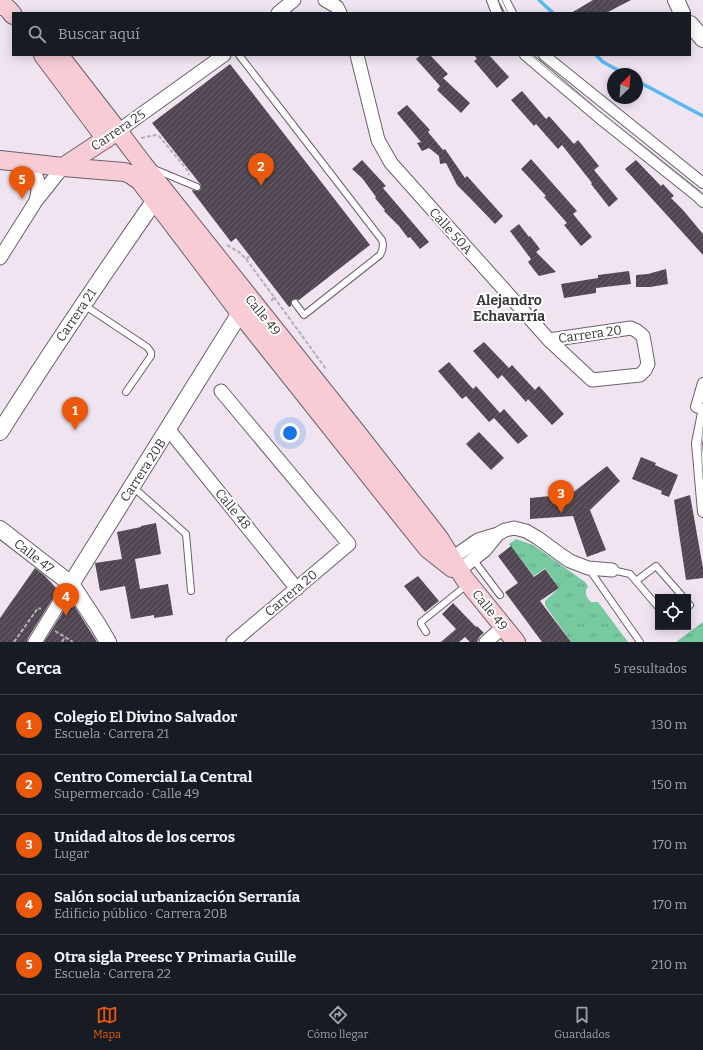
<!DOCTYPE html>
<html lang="es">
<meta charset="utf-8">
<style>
:root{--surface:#171b24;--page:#242831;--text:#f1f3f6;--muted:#9ea1a6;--line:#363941;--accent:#ea580c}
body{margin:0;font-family:Bitter,serif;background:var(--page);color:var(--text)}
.controls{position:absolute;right:12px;bottom:12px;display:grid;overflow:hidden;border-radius:0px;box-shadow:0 2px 10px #0003}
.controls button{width:36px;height:36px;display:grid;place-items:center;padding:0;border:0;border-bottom:1px solid var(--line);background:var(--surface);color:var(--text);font:20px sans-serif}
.compass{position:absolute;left:607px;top:68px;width:36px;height:36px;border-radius:50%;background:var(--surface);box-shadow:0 2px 10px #0003;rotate:25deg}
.you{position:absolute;left:290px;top:433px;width:14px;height:14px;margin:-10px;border:3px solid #fff;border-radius:50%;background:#1a73e8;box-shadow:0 0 0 6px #1a73e833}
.badge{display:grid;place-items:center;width:26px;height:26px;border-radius:50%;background:var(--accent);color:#fff;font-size:13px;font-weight:700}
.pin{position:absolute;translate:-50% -33px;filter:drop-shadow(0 1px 2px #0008)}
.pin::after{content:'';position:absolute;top:21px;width:14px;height:12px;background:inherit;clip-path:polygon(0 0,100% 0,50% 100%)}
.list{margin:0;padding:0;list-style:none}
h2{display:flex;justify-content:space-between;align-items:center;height:52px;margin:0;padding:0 16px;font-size:17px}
h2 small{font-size:13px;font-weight:400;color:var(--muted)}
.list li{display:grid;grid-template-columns:26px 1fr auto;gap:12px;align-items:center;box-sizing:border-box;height:60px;padding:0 16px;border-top:1px solid var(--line)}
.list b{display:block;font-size:15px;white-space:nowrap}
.list p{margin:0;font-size:13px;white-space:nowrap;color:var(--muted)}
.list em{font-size:13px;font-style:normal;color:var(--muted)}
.icon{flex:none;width:22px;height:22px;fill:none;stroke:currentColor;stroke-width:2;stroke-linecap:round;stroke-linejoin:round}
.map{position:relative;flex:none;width:703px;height:642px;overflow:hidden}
.search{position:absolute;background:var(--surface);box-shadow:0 2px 10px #0003;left:12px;right:12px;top:12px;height:44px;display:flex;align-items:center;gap:10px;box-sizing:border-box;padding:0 14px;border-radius:0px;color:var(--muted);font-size:15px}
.sheet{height:352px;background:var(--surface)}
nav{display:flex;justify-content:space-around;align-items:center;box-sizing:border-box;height:56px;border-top:1px solid var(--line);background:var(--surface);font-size:11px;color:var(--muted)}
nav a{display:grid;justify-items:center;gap:2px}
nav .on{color:var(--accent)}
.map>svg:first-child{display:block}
.grass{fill:url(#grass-tufts)}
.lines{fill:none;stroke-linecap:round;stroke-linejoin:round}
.stream{stroke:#58b9f2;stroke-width:3.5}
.building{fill:url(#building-hatch)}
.service-casing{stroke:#6b606c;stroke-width:8}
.pedestrian-casing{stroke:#6b606c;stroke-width:12}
.minor-casing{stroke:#6b606c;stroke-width:15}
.tertiary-casing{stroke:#6b606c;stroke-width:18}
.secondary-casing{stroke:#6b606c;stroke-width:20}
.path{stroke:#b7aeb8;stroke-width:2;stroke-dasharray:4 2;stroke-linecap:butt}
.service{stroke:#fff;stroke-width:6}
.pedestrian{stroke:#fff;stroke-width:10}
.minor{stroke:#fff;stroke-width:13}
.tertiary{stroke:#fff;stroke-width:16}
.secondary{stroke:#f7ccd5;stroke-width:18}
.tram{stroke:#9e969f;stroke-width:1}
.labels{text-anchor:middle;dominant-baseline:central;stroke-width:4;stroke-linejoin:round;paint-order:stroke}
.street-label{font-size:13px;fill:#3c383d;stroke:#fff}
.neighbourhood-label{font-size:14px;font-weight:bold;fill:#3c383d;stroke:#fff}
</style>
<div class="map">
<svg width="703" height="642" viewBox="0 0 703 642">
<defs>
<pattern id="grass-tufts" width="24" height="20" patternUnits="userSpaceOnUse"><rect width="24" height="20" fill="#77caa0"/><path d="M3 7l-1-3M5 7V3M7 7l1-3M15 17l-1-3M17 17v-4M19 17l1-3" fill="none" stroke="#63a584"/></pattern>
<pattern id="building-hatch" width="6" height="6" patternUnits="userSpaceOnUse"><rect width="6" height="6" fill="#504752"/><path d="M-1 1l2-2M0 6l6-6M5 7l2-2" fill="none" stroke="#676069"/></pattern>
</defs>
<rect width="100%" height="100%" fill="#f0e4f1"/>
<path class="grass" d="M516 539 533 545 585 582 588 586C584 592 586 597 591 602H598L628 642H571L545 605V601L559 588 545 568 534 576 509 544Z
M703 622V642H676Z"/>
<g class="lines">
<path class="stream" d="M539 0 553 13
M596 55 603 62 625 74
M637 81 703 116"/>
</g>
<path class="building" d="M593 0H631L606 13H571Z
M421 55H430L448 74 443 78 470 103 461 113 437 90 440 86 416 59Z
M474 55H489L509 77 497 88 474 61 477 59Z
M230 64 370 245 299 300 295 299 292 300 291 303V306L289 307 236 238 231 242 192 191 193 190 197 191H199L201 188V185L152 123Z
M522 91 546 119 549 116 574 144 578 140 599 166 594 170 618 199 609 207 591 184 592 183 562 145 558 149 536 124 534 126 511 100Z
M407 105 430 130 428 132 443 150 445 149 465 178 467 176 503 216 495 224 470 198 457 185 446 163 440 164 439 156 429 148 422 151 417 143 421 142 397 113Z
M531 159 577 211 573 214 592 237 581 246 564 225 567 223 544 197 546 196 521 169Z
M362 160 386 186 383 188 429 242 420 249 410 237 408 238 399 226 384 211 385 210 375 198 376 197 362 178 352 169Z
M636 160 661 186 663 184 674 196 671 198 683 210 703 234V255L625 169Z
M519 224 529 237 530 236 540 249 536 252 556 272 539 276 534 270 528 262 531 259 510 231Z
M666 269 668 284 650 287H636V275L648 274Z
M629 271 631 284 596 288V293L564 298 561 284 598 278V275Z
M484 342 509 368 512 365 535 390 539 386 564 414 552 425 528 399 526 402 502 375 498 379 473 351Z
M449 362 473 389 476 386 500 413 504 409 528 436 518 444 494 418 489 422 466 396 462 399 438 371Z
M479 432 504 458 491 470 466 444Z
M641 457 656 463 655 465 678 475 669 497 661 494 662 491 632 479Z
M607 466 620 481 590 510 606 550 587 557 573 516 530 519V498L571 494Z
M690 495 703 568V578L686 580 674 500Z
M156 523 161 554 135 559 140 589 168 584 173 615 154 618V615L131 619 125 586 100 591 95 563 122 559 117 532 141 527V526Z
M511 546 534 577 545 569 559 588 540 601 571 642H542L505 592 518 583 498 556Z
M35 568 44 575 58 590 28 638 27 642H0V618Z
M418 576 439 601 425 612 404 586Z
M70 601 75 607 97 642H44Z
M453 603 476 627 477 626 484 633 480 636 477 642H470L465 637 459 642H441L456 629 442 614Z"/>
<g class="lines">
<defs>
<path id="service" d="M239 55 382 240C384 246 383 250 380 255L304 315 295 303
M154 169 197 187
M84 305 147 347 151 352V356L126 392
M133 487 186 534 191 591
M473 559 500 595
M589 569 640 642
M612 570 630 574 658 607
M636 581 656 566 683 597
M688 603 690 605 688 607
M426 632 421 624V622L468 584"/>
<path id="pedestrian" d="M492 0 497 13
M504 0 511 13
M525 55 598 117 697 196 703 202
M544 55 703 183
M702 409 696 407 703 383
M703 413 697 443 703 512"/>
<path id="minor" d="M325 0 337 7 340 13
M278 13 294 0
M357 55 378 140 391 163 549 340 592 380 640 375 645 370 648 364 643 336 637 331 631 328 549 340
M118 131 224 55
M21 162C39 175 41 180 36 201
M0 258 36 201 63 167
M221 391 349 544 233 642
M169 430 297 589
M445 563 478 540 498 534 505 530 514 528 526 531 538 538 561 555 570 561 588 568 612 570
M457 572 485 550 498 534
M35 642 64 595
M486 642 503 627"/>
<path id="tertiary" d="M676 0 682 13
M690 24 703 39
M0 432C50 353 102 276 155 200
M0 529 71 584 98 625 108 642
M71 584C125 496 181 409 235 321L245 304"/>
<path id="secondary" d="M0 6C7 6 9 10 13 15
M43 55 106 139
M59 55 118 131 143 164 358 434 439 538 464 578 516 642
M0 160 63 167 124 172 130 174 140 181 240 313 399 513 428 549 452 568
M63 167 116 132"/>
</defs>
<use href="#service" class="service-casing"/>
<use href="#pedestrian" class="pedestrian-casing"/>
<use href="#minor" class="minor-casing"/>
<use href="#tertiary" class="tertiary-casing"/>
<use href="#secondary" class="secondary-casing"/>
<path class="path" d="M141 138 155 135 159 136 188 171 189 175
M227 245 239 252 246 259 274 297 271 302
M246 259 250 256
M274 297 326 369
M55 631 73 642
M14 642 38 608 41 609
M62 642 65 637"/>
<use href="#service" class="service"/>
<use href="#pedestrian" class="pedestrian"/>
<use href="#minor" class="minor"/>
<use href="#tertiary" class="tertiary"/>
<use href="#secondary" class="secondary"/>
<path class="tram" d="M502 0 508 13
M531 55 552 73 703 195
M703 427 701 445 703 479"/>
</g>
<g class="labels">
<g class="street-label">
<text transform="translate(118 130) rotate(-34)">Carrera 25</text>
<text transform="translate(451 231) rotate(48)">Calle 50A</text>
<text transform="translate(76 315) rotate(-56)">Carrera 21</text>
<text transform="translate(263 315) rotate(51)">Calle 49</text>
<text transform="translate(590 334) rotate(-8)">Carrera 20</text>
<text transform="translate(143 470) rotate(-57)">Carrera 20B</text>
<text transform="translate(233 509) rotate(51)">Calle 48</text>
<text transform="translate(34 556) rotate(38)">Calle 47</text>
<text transform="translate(291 593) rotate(-40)">Carrera 20</text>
<text transform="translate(490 610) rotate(51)">Calle 49</text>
</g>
<g class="neighbourhood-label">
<text x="509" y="300">Alejandro<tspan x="509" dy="16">Echavarría</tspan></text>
</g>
</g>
</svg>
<div class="controls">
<button><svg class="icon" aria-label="locate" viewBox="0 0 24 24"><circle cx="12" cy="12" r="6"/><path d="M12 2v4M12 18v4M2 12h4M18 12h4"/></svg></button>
</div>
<svg class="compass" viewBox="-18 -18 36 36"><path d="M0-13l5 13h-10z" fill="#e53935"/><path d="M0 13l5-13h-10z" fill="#9ea1a6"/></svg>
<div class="you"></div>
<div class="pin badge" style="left:75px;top:430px">1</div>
<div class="pin badge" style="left:261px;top:186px">2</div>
<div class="pin badge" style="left:561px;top:513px">3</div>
<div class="pin badge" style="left:66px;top:616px">4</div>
<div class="pin badge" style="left:22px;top:199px">5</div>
<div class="search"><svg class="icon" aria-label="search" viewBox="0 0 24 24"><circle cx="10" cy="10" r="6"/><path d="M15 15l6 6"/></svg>Buscar aquí</div>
</div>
<section class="sheet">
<h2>Cerca<small>5 resultados</small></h2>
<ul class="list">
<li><span class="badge">1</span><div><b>Colegio El Divino Salvador</b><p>Escuela · Carrera 21</p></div><em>130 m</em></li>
<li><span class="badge">2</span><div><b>Centro Comercial La Central</b><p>Supermercado · Calle 49</p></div><em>150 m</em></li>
<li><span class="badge">3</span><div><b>Unidad altos de los cerros</b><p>Lugar</p></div><em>170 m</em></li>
<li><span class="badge">4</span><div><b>Salón social urbanización Serranía</b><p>Edificio público · Carrera 20B</p></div><em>170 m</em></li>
<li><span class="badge">5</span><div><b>Otra sigla Preesc Y Primaria Guille</b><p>Escuela · Carrera 22</p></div><em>210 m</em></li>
</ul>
</section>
<nav>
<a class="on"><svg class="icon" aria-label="map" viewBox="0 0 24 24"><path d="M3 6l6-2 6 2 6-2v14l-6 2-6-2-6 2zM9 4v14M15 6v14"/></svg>Mapa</a>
<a><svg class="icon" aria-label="directions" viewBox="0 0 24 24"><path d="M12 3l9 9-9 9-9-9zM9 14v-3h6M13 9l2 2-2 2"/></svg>Cómo llegar</a>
<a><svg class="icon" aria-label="saved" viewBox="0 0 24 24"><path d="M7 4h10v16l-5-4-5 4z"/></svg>Guardados</a>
</nav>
